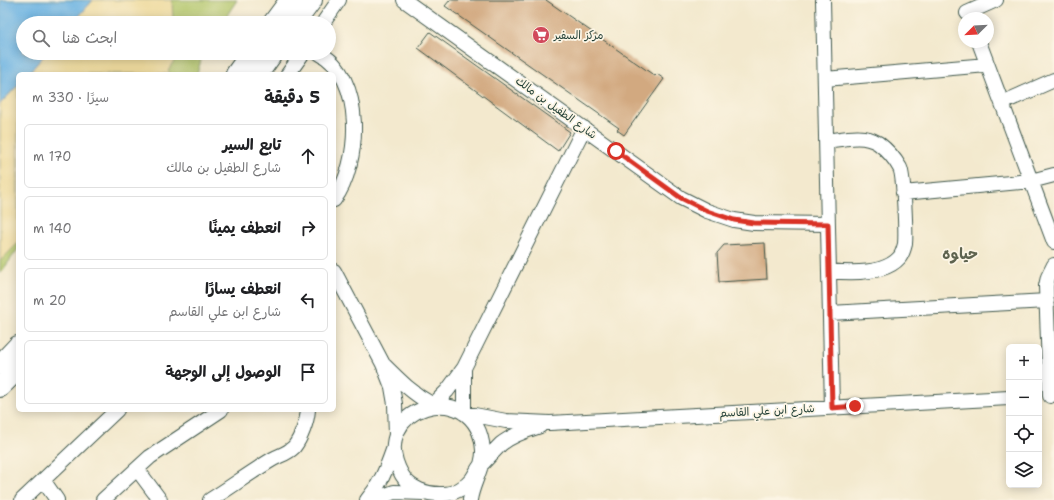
<!DOCTYPE html>
<html lang="ar">
<meta charset="utf-8">
<style>
:root{--surface:#fff;--page:#f2f2f2;--text:#202124;--muted:#757577;--line:#e0e0e0}
body{margin:0;font-family:"Shantell Sans","Playpen Sans Arabic",sans-serif;background:var(--page);color:var(--text);direction:rtl}
.controls{position:absolute;right:12px;bottom:12px;display:grid;overflow:hidden;border-radius:6px;box-shadow:0 2px 10px #0003}
.controls button{width:36px;height:36px;display:grid;place-items:center;padding:0;border:0;border-bottom:1px solid var(--line);background:var(--surface);color:var(--text);font:20px sans-serif}
.compass{position:absolute;left:958px;top:12px;width:36px;height:36px;border-radius:50%;background:var(--surface);box-shadow:0 2px 10px #0003;rotate:246deg}
.stop{position:absolute;width:12px;height:12px;margin:-9px;border:3px solid #d93025;border-radius:50%;background:#fff}
.stop.end{background:#d93025;border-color:#fff;box-shadow:0 1px 4px #0008}
.list{margin:0;padding:0;list-style:none}
h2{display:flex;justify-content:space-between;align-items:center;height:52px;margin:0;padding:0 16px;font-size:17px}
h2 small{font-size:13px;font-weight:400;color:var(--muted)}
.list li{display:grid;grid-template-columns:26px 1fr auto;gap:12px;align-items:center;box-sizing:border-box;height:64px;margin:0 8px 8px;padding:0 8px;border:1px solid var(--line);border-radius:6px}
.list b{display:block;font-size:15px;white-space:nowrap}
.list p{margin:0;font-size:13px;white-space:nowrap;color:var(--muted)}
.list em{font-size:13px;font-style:normal;color:var(--muted)}
.icon{flex:none;width:22px;height:22px;fill:none;stroke:currentColor;stroke-width:2;stroke-linecap:round;stroke-linejoin:round}
.map{position:relative;flex:none;width:1054px;height:500px;overflow:hidden;direction:ltr}
.search{position:absolute;background:var(--surface);box-shadow:0 2px 10px #0003;left:16px;top:16px;width:320px;height:44px;display:flex;align-items:center;gap:10px;box-sizing:border-box;padding:0 14px;border-radius:22px;color:var(--muted);font-size:15px}
.panel{position:absolute;background:var(--surface);box-shadow:0 2px 10px #0003;left:16px;top:72px;width:320px;height:340px;border-radius:6px;direction:rtl}
.map>svg:first-child{display:block}
.green{fill:#b1c569;stroke:#68814e}
.sand{fill:#eeda9e;stroke:#868c69}
.water{fill:#6bb2e2;stroke:#45788b}
.building{fill:#d2a980}
.lines{fill:none;stroke-linecap:round;stroke-linejoin:round}
.minor-casing{stroke:#3f574b;stroke-width:16}
.highway-casing{stroke:#3f574b;stroke-width:22}
.minor{stroke:#fff;stroke-width:14}
.highway{stroke:#fff;stroke-width:20}
.route{stroke:#d93025;stroke-width:5}
.labels{text-anchor:middle;dominant-baseline:central;stroke-width:3.5;stroke-linejoin:round;paint-order:stroke}
.poi-label{font-size:11px;fill:#1f3d34;stroke:#fcf5e5;text-anchor:start}
.street-label{font-size:11px;fill:#1f3d34;stroke:#fcf5e5}
.district-label{font-size:15px;font-weight:bold;fill:#5e634f;stroke:#fcf5e5}
</style>
<div class="map">
<svg width="1054" height="500" viewBox="0 0 1054 500">
<rect width="100%" height="100%" fill="#fcf5e5"/>
<filter id="ink" filterUnits="userSpaceOnUse"><feTurbulence type="fractalNoise" baseFrequency=".025" numOctaves="2"/><feDisplacementMap in="SourceGraphic" scale="8" xChannelSelector="R" yChannelSelector="G"/><feConvolveMatrix kernelMatrix="1 2 1 2 8 2 1 2 1" color-interpolation-filters="sRGB"/></filter>
<filter id="wash" filterUnits="userSpaceOnUse"><feTurbulence type="fractalNoise" baseFrequency=".012" numOctaves="4" result="noise"/><feDisplacementMap in="SourceGraphic" scale="16" xChannelSelector="R" yChannelSelector="G"/><feGaussianBlur stdDeviation="0.9" result="paint"/><feColorMatrix in="noise" values="0 0 0 0 0 0 0 0 0 0 0 0 0 0 0 0 0 1.4 0 .05"/><feComposite in="paint" operator="in"/></filter>
<g filter="url(#wash)">
<rect width="100%" height="100%" fill="#f3e9ce"/>
<path class="green" d="M172 0H237L222 23H173Z
M179 53H203L197 74H170L168 70Z
M18 243V249L0 274V261Z"/>
<path class="sand" d="M93 0H172L173 23H73Z
M46 53H179L168 70 170 74H28Z
M18 85V243L0 261V104Z"/>
<path class="water" d="M0 0H93L73 23H23V53H46L28 74H18V85L0 104Z"/>
<g id="blocks">
<path class="building" d="M450 0H546L655 76 657 74 664 79 624 135 617 130 619 128 445 6Z
M430 32 570 132 558 151 418 48Z
M765 243 767 279 719 282 717 253 724 245Z"/>
</g>
</g>
<g filter="url(#ink)">
<use href="#blocks" fill-opacity="0" stroke="#3f574b" stroke-width="1"/>
<g class="lines">
<defs>
<path id="minor" d="M404 0 681 198 707 211 734 220 754 223 828 224
M823 0 832 408
M967 13 996 0
M323 23 339 0
M979 42 1054 242
M319 53C365 76 361 164 334 200
M288 74 303 53
M825 79 987 65
M1002 103 1054 80
M827 141C843 139 863 133 878 143 886 149 895 159 900 168 904 176 906 234 905 244 904 248 902 255 899 258 884 275 849 273 829 271
M903 193 1031 181 1054 175
M334 271 383 364 392 387 395 404 396 435
M830 313 1047 301
M383 364C400 381 413 394 433 405L447 391 464 368 584 128
M464 368V413L506 421 550 423 1009 398
M1050 396 1046 286 1048 277 1054 265
M137 469 160 500
M43 480 57 500
M22 500 117 410
M103 500 150 457 221 410
M210 500C231 487 251 472 273 459 280 455 287 454 294 447 301 438 307 422 308 410
M367 500C380 485 386 470 393 450
M373 500 394 492 423 493
M470 500C472 484 484 467 483 450 477 373 363 407 402 475 410 489 428 495 443 494 454 494 466 487 472 479 475 475 477 470 480 466 487 459 494 451 501 444 512 435 527 430 540 426"/>
<path id="highway" d="M273 23 290 0
M295 23 312 0
M236 74 251 53
M258 74 273 53
M0 365 18 346
M0 387 18 369"/>
</defs>
<use href="#minor" class="minor-casing"/>
<use href="#highway" class="highway-casing"/>
<use href="#minor" class="minor"/>
<use href="#highway" class="highway"/>
</g>
</g>
<g class="lines" filter="url(#ink)">
<path class="route" d="M616 151 681 198 707 211 734 220 754 223 828 224 832 408 855 406"/>
</g>
<defs>
<symbol id="supermarket-disc" viewBox="-11 -11 22 22"><circle r="9.5" fill="#d1495b" stroke="#fcf5e5"/><path d="M-6-5.5h2.5l.6 2H6L4.5 2H-2.5L-4.4-4H-6ZM-1.5 3.2a1.3 1.3 0 1 0 .1 0ZM3 3.2a1.3 1.3 0 1 0 .1 0Z" fill="#fff"/></symbol>
</defs>
<g fill-rule="evenodd">
<use href="#supermarket-disc" x="531" y="25" width="20" height="20"/>
</g>
<g class="labels">
<g class="poi-label">
<text x="554" y="35">مركز السفير</text>
</g>
<g class="street-label">
<text transform="translate(556 108) rotate(36)">شارع الطفيل بن مالك</text>
<text transform="translate(767 411) rotate(-3)">شارع ابن علي القاسم</text>
</g>
<g class="district-label">
<text x="960" y="254">حياوه</text>
</g>
</g>
</svg>
<div class="controls">
<button>+</button>
<button>−</button>
<button><svg class="icon" aria-label="locate" viewBox="0 0 24 24"><circle cx="12" cy="12" r="6"/><path d="M12 2v4M12 18v4M2 12h4M18 12h4"/></svg></button>
<button><svg class="icon" aria-label="layers" viewBox="0 0 24 24"><path d="M12 4l9 5-9 5-9-5zM3 14l9 5 9-5"/></svg></button>
</div>
<svg class="compass" viewBox="-18 -18 36 36"><path d="M0-13l5 13h-10z" fill="#e53935"/><path d="M0 13l5-13h-10z" fill="#757577"/></svg>
<div class="stop" style="left:616px;top:151px"></div>
<div class="stop end" style="left:855px;top:406px"></div>
<div class="search"><svg class="icon" aria-label="search" viewBox="0 0 24 24"><circle cx="10" cy="10" r="6"/><path d="M15 15l6 6"/></svg>ابحث هنا</div>
<section class="panel">
<h2>5 دقيقة<small>سيرًا · 330 m</small></h2>
<ul class="list">
<li><svg class="icon" aria-label="ahead" viewBox="0 0 24 24"><path d="M12 20V5M6 11l6-6 6 6"/></svg><div><b>تابع السير</b><p>شارع الطفيل بن مالك</p></div><em>170 m</em></li>
<li><svg class="icon" aria-label="right" viewBox="0 0 24 24"><path d="M7 20v-9h11M14 6l5 5-5 5"/></svg><div><b>انعطف يمينًا</b></div><em>140 m</em></li>
<li><svg class="icon" aria-label="left" viewBox="0 0 24 24"><path d="M17 20v-9H6M10 6l-5 5 5 5"/></svg><div><b>انعطف يسارًا</b><p>شارع ابن علي القاسم</p></div><em>20 m</em></li>
<li><svg class="icon" aria-label="arrive" viewBox="0 0 24 24"><path d="M6 21V4h12l-3 4 3 4H6"/></svg><div><b>الوصول إلى الوجهة</b></div></li>
</ul>
</section>
</div>
